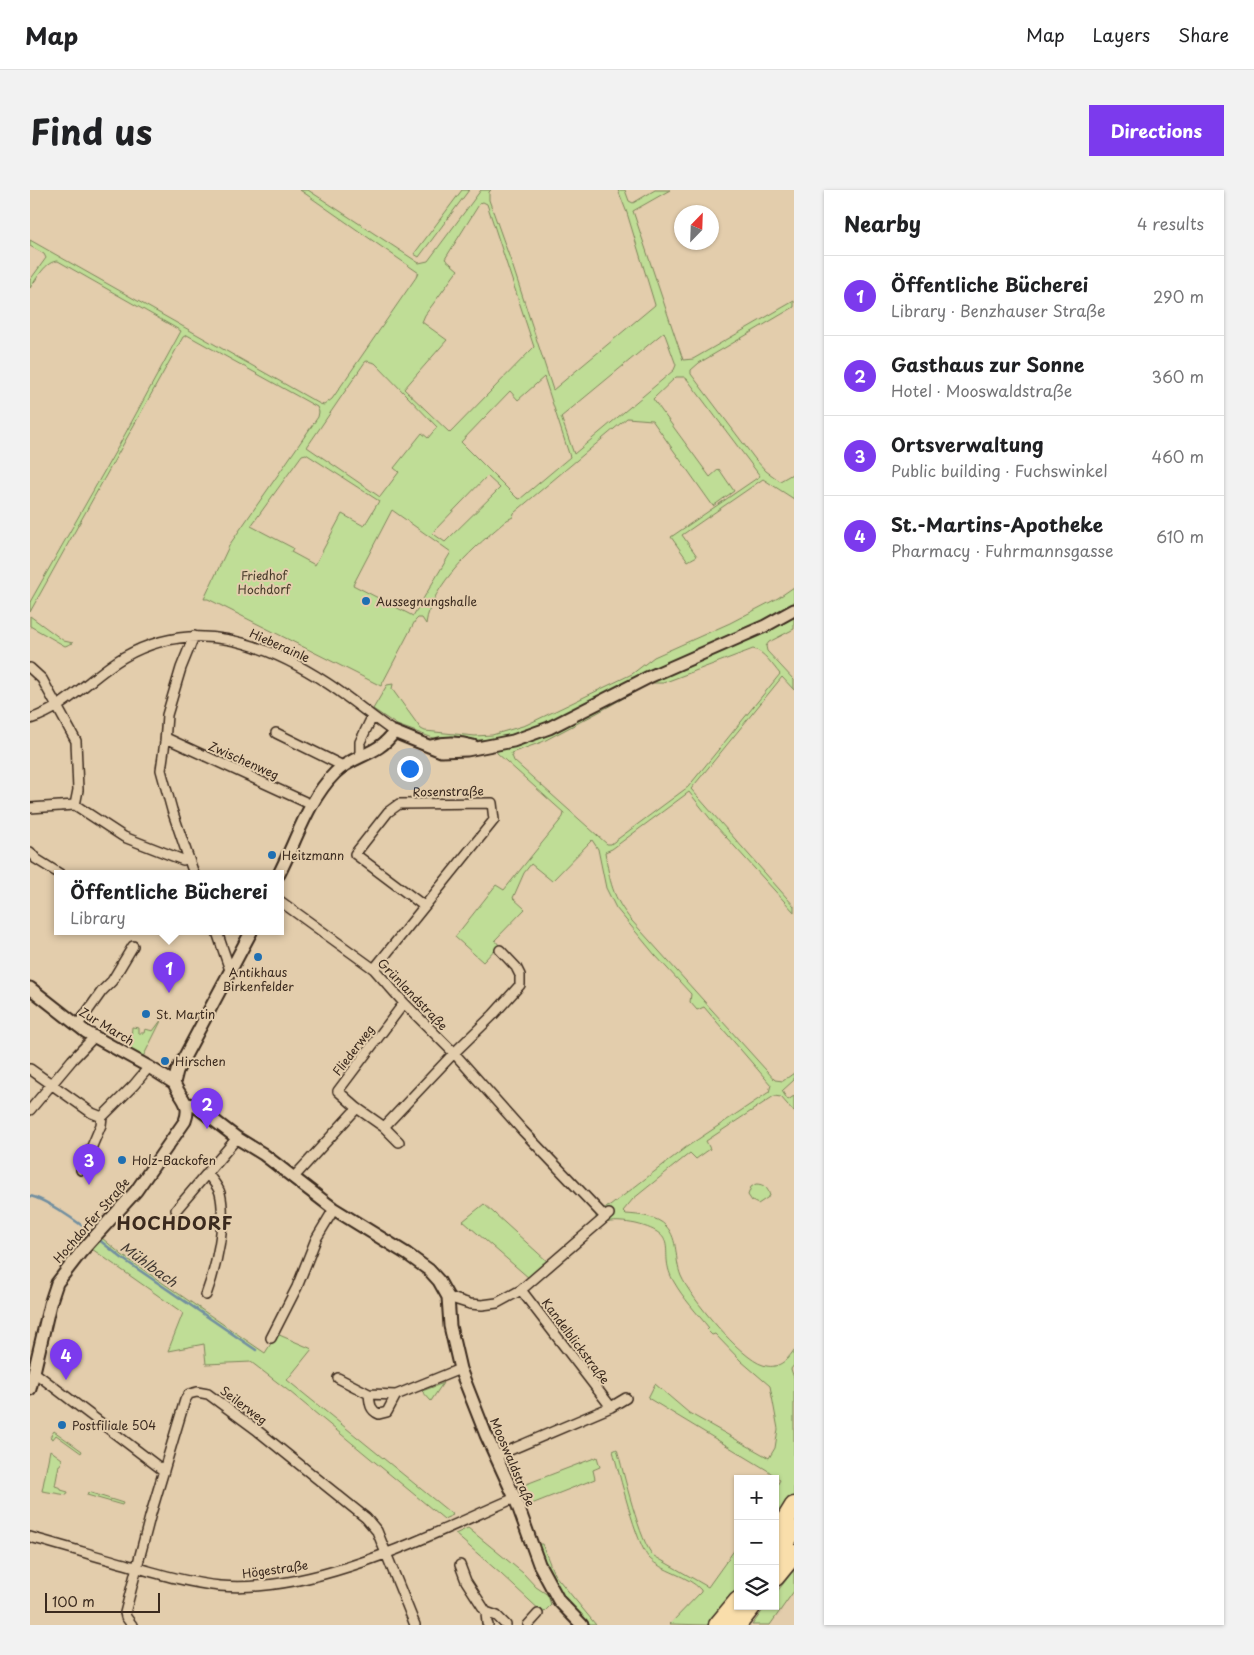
<!DOCTYPE html>
<meta charset="utf-8">
<style>
:root{--surface:#fff;--page:#f2f2f2;--text:#202124;--muted:#757577;--line:#e0e0e0;--accent:#7c3aed}
body{margin:0;font-family:"Playpen Sans",sans-serif;background:var(--page);color:var(--text)}
.controls{position:absolute;right:15px;bottom:15px;display:grid;overflow:hidden;border-radius:0px;box-shadow:0 1px 4px #0004}
.controls button{width:45px;height:45px;display:grid;place-items:center;padding:0;border:0;border-bottom:1px solid var(--line);background:var(--surface);color:var(--text);font:25px sans-serif}
.compass{position:absolute;left:644px;top:15px;width:45px;height:45px;border-radius:50%;background:var(--surface);box-shadow:0 1px 4px #0004;rotate:23deg}
.scale{position:absolute;left:15px;bottom:12px;width:115px;box-sizing:border-box;padding-left:5px;border:2px solid #3b2a1e;border-top:0;font-size:14px;line-height:18px;white-space:nowrap;color:#3b2a1e;-webkit-text-stroke:4px #e3cdac;paint-order:stroke}
.you{position:absolute;left:379px;top:578px;width:18px;height:18px;margin:-12px;border:4px solid #fff;border-radius:50%;background:#1a73e8;box-shadow:0 0 0 8px #1a73e833}
.badge{display:grid;place-items:center;width:32px;height:32px;border-radius:50%;background:var(--accent);color:#fff;font-size:16px;font-weight:700}
.pin{position:absolute;translate:-50% -41px;filter:drop-shadow(0 1px 2px #0008)}
.pin::after{content:'';position:absolute;top:26px;width:18px;height:15px;background:inherit;clip-path:polygon(0 0,100% 0,50% 100%)}
.popup{position:absolute;left:24px;top:680px;width:230px;height:65px;box-sizing:border-box;display:grid;place-content:center;border-radius:0px;background:var(--surface);filter:drop-shadow(0 1px 4px #0005);font-size:16px;white-space:nowrap;color:var(--muted)}
.popup b{font-size:19px;color:var(--text)}
.popup::after{content:'';position:absolute;left:50%;top:100%;margin-left:-10px;border:10px solid transparent;border-top-color:var(--surface)}
.list{margin:0;padding:0;list-style:none}
h2{display:flex;justify-content:space-between;align-items:center;height:65px;margin:0;padding:0 20px;font-size:21px}
h2 small{font-size:16px;font-weight:400;color:var(--muted)}
.list li{display:grid;grid-template-columns:32px 1fr auto;gap:15px;align-items:center;box-sizing:border-box;height:80px;padding:0 20px;border-top:1px solid var(--line)}
.list b{display:block;font-size:19px;white-space:nowrap}
.list p{margin:0;font-size:16px;white-space:nowrap;color:var(--muted)}
.list em{font-size:16px;font-style:normal;color:var(--muted)}
.icon{flex:none;width:28px;height:28px;fill:none;stroke:currentColor;stroke-width:2;stroke-linecap:round;stroke-linejoin:round}
.map{position:relative;flex:none;width:764px;height:1435px;overflow:hidden;border-radius:0px}
header{display:flex;align-items:center;gap:30px;box-sizing:border-box;height:70px;padding:0 25px;background:var(--surface);border-bottom:1px solid var(--line)}
header strong{font-size:24px}
nav{display:flex;gap:28px;margin-inline-start:auto;font-size:18px}
.intro{display:flex;align-items:center;justify-content:space-between;box-sizing:border-box;height:120px;padding:0 30px}
h1{margin:0;font-size:35px}
.button{padding:12px 22px;border-radius:0px;background:var(--accent);color:#fff;font-size:18px;font-weight:700}
main{display:flex;gap:30px;padding:0 30px}
aside{flex:1;background:var(--surface);border-radius:0px;box-shadow:0 1px 4px #0004}
.map>svg:first-child{display:block}
.green{fill:#bfdd96;stroke:#7d845a;fill-rule:evenodd}
.lines{fill:none;stroke-linecap:round;stroke-linejoin:round}
.stream{stroke:#728fa0;stroke-width:2.5}
.minor-casing{stroke:#3b2a1e;stroke-width:12}
.tertiary-casing{stroke:#3b2a1e;stroke-width:15}
.motorway-casing{stroke:#3b2a1e;stroke-width:21}
.minor{stroke:#e3cdac;stroke-width:9}
.tertiary{stroke:#e3cdac;stroke-width:11}
.motorway{stroke:#f9deab;stroke-width:18}
.poi-dot{fill:#1f6fb2;stroke:#e3cdac;stroke-width:2}
.labels{text-anchor:middle;dominant-baseline:central;stroke-width:4;stroke-linejoin:round;paint-order:stroke}
.park-label{font-size:12px;fill:#483c2a;stroke:#e3cdac}
.poi-label{font-size:12px;fill:#3b2a1e;stroke:#e3cdac;text-anchor:start}
.street-label{font-size:12px;fill:#3b2a1e;stroke:#e3cdac}
.water-label{font-size:14px;font-style:italic;fill:#443b34;stroke:#e3cdac}
.district-label{font-size:18px;font-weight:bold;letter-spacing:1px;fill:#3b2a1e;stroke:#e3cdac}
</style>
<header>
<strong>Map</strong>
<nav><a>Map</a><a>Layers</a><a>Share</a></nav>
</header>
<div class="intro"><h1>Find us</h1><a class="button">Directions</a></div>
<main>
<div class="map">
<svg width="764" height="1435" viewBox="0 0 764 1435">
<rect width="100%" height="100%" fill="#e3cdac"/>
<filter id="ink" filterUnits="userSpaceOnUse"><feTurbulence type="fractalNoise" baseFrequency=".02" numOctaves="2"/><feDisplacementMap in="SourceGraphic" scale="10" xChannelSelector="R" yChannelSelector="G"/><feConvolveMatrix kernelMatrix="1 2 1 2 8 2 1 2 1" color-interpolation-filters="sRGB"/></filter>
<g filter="url(#ink)">
<path class="green" d="M270 0H278L389 73 398 71 451 0H461L459 2V10L483 77 523 200 625 115 597 23 588 0H595L599 11 603 13 625 0H640L603 21 653 170 663 169 764 111V117L669 173 661 180V184L725 269 736 281 750 291 764 283V309L733 289 652 345 667 366 658 371 641 347 730 286 657 189 654 187H646L623 209 680 287 689 279 704 301 683 316 622 230 597 228 484 323 483 327 477 330C447 355 401 394 396 434L392 428H388L385 431 351 496 178 409H174L200 354 288 227 289 222 287 217 157 145 153 147 0 422V412L88 257 151 141 28 71C15 71 7 89 0 98V90L16 68 14 64 0 56V50L290 214 294 215 302 209 389 83ZM453 12 457 14 504 157 420 243 374 199 417 150 392 132 395 125 428 80 415 69 450 13ZM634 142 646 175 644 180 544 264 531 227ZM337 171 345 173 407 237 398 248 392 243 364 278 369 282 350 307 277 257 335 172ZM514 187 540 267 490 309 487 308 431 252 480 201 488 210ZM276 264 349 311 334 336 312 324 285 375 261 362 263 358 221 336 272 265ZM457 286 470 298 415 352 402 343ZM362 320 421 362 383 426 323 395Z
M432 0H439L389 67 384 64Z
M764 397V439L739 452 736 456 737 461 764 490V500L752 487 661 599 764 716V722L686 636 659 602 582 659 575 662C580 692 582 707 602 731L745 890 753 891 764 883V890L752 901 758 910 764 906V922L751 907 744 906 676 951 680 959 666 969 660 963 603 1009 593 1021 596 1024C609 1025 627 1026 636 1036 649 1050 644 1069 651 1086 660 1107 711 1169 733 1175 747 1180 757 1171 764 1160V1175L761 1179 764 1188V1313L745 1337V1299L750 1290 737 1280 618 1208 625 1194 659 1223 739 1268 745 1258 748 1239 740 1196 711 1171 685 1144 682 1145 677 1140 679 1138C667 1123 653 1108 644 1092 626 1062 654 1046 606 1034 595 1032 583 1030 572 1034L528 1075 523 1069 566 1029V1022L473 915 570 1016 574 1018 580 1016 655 958 739 902 741 895 674 817 667 820 660 812 661 804 625 765 586 718 576 698 568 659 562 650 522 691 501 674 494 683 483 708 495 719 465 750 469 755 453 772 425 747 466 695 474 700 533 627 534 623 467 563 464 549 446 550 425 546 403 548 367 535 343 519 357 495 363 494 362 499 391 539 395 541 445 546 462 545 496 535 602 484 624 467 700 433 748 408ZM723 459C734 461 743 476 750 484L658 597 581 654H577L484 571 481 563 512 552 567 523 620 493H633Z
M0 426 34 451 43 453 35 456 0 436Z
M132 829 112 869 100 861 102 837 109 838V843H114L115 839 123 841Z
M726 994C734 994 738 998 740 1006L728 1014 722 1011 718 1005 721 997Z
M454 1014 518 1072 499 1088 433 1031Z
M72 1048 92 1065 235 1163 247 1144 282 1159 257 1190 423 1325 414 1329 260 1202 221 1172 176 1174 174 1154 138 1161 153 1123 62 1059Z
M413 1193 401 1211 392 1201 411 1194Z
M24 1241 52 1261 51 1263 26 1245 23 1249 20 1247Z
M587 1259C593 1280 610 1355 624 1366L678 1397 708 1355V1397L677 1435 640 1434 671 1402V1400C658 1385 632 1382 619 1368 606 1354 589 1282 583 1261Z
M20 1260 32 1269 31 1275H29L25 1296 31 1298V1300L38 1302 37 1305 12 1301Z
M567 1267 570 1277 563 1280 565 1289 494 1317 486 1298Z
M58 1302 93 1313 92 1315 57 1305Z
M438 1338 493 1383 506 1397 518 1405 521 1415 513 1423 471 1384 425 1344Z
M506 1354H512L524 1384 566 1435H560L523 1395Z
M764 1380V1401L740 1435H722L736 1416H745V1404Z"/>
<g class="lines">
<path class="stream" d="M0 1006C15 1009 50 1033 62 1044
M68 1049 93 1069 226 1160"/>
<defs>
<path id="minor" d="M164 446 151 478 137 525 135 552 131 580 142 620 164 684
M0 478 12 489 46 551 48 600 45 615 0 618
M0 529C38 517 61 486 94 467 164 427 234 452 297 493 320 508 341 526 364 542
M246 543 313 576
M136 548 282 615
M330 567V552L342 527
M45 615 94 647 153 670 158 668
M0 662 6 669 30 684
M250 711 344 779 374 813 424 863 493 941 575 1027
M187 742 200 780
M344 779 464 630 462 613 369 614 358 622 325 664 394 716
M47 836 72 801 82 791 103 756
M0 879 62 923 72 927
M327 918 308 901 374 813
M0 920 42 870 64 847
M354 937 424 863 463 825 490 795V785L486 777 470 760
M51 980 54 975 71 935 72 927 104 895 119 877
M263 988 327 918 354 937 369 952
M146 1020 207 948
M491 1100 581 1217
M176 1105C186 1078 197 1031 190 1003 188 996 181 989 177 983
M418 1107 440 1114 452 1115 467 1113 491 1100 579 1024
M241 1148 267 1097 286 1049 304 1019
M4 1182 134 1281
M308 1188 339 1204 366 1205 430 1179
M339 1204C340 1214 340 1220 349 1224L357 1222 366 1205
M466 1266 581 1217 596 1208
M0 1347C33 1356 66 1366 98 1375 129 1384 159 1393 190 1396 287 1404 399 1345 485 1308
M430 1375 436 1391 456 1422 467 1426 476 1435
M456 1422 457 1433 458 1435
M102 1435 96 1427 95 1423 120 1327 155 1210 159 1204 167 1202 178 1204 228 1241 336 1328 347 1341 385 1435
M498 1435 508 1424"/>
<path id="tertiary" d="M401 556C414 552 429 552 443 556
M249 684C266 651 278 610 305 583 324 564 348 566 364 542L411 561 437 560 483 551 519 538 619 487 735 436 764 420
M0 798 56 842 119 877 144 893
M144 893 147 881 221 742
M157 914 164 915 207 948 233 964 304 1019 377 1064 399 1080 409 1091 418 1107 420 1136 430 1179 456 1245 485 1308 509 1374 529 1411 552 1435
M0 1199 20 1114 27 1093 51 1062 106 1001 155 931C162 913 150 908 144 893"/>
<path id="motorway" d="M745 1347 764 1316
M745 1364 764 1340
M745 1387 764 1364
M688 1435 708 1411
M707 1435 722 1416"/>
</defs>
<use href="#minor" class="minor-casing"/>
<use href="#tertiary" class="tertiary-casing"/>
<use href="#motorway" class="motorway-casing"/>
<use href="#minor" class="minor"/>
<use href="#tertiary" class="tertiary"/>
<use href="#motorway" class="motorway"/>
</g>
</g>
<g class="poi-dot">
<circle cx="336" cy="411" r="5"/>
<circle cx="242" cy="665" r="5"/>
<circle cx="228" cy="767" r="5"/>
<circle cx="116" cy="824" r="5"/>
<circle cx="135" cy="871" r="5"/>
<circle cx="92" cy="970" r="5"/>
<circle cx="32" cy="1235" r="5"/>
</g>
<g class="labels">
<g class="park-label">
<text x="234" y="385">Friedhof<tspan x="234" dy="14">Hochdorf</tspan></text>
</g>
<g class="poi-label">
<text x="346" y="411">Aussegnungshalle</text>
<text x="252" y="665">Heitzmann</text>
<text x="228" y="782" text-anchor="middle">Antikhaus<tspan x="228" dy="14">Birkenfelder</tspan></text>
<text x="126" y="824">St. Martin</text>
<text x="145" y="871">Hirschen</text>
<text x="102" y="970">Holz-Backofen</text>
<text x="42" y="1235">Postfiliale 504</text>
</g>
<g class="street-label">
<text transform="translate(250 455) rotate(24)">Hieberainle</text>
<text transform="translate(214 570) rotate(24)">Zwischenweg</text>
<text transform="translate(418 601) rotate(-1)">Rosenstraße</text>
<text transform="translate(383 804) rotate(46)">Grünlandstraße</text>
<text transform="translate(77 836) rotate(31)">Zur March</text>
<text transform="translate(323 860) rotate(-53)">Fliederweg</text>
<text transform="translate(61 1030) rotate(-49)">Hochdorfer Straße</text>
<text transform="translate(546 1151) rotate(53)">Kandelblickstraße</text>
<text transform="translate(214 1215) rotate(37)">Seilerweg</text>
<text transform="translate(483 1272) rotate(67)">Mooswaldstraße</text>
<text transform="translate(245 1379) rotate(-8)">Högestraße</text>
</g>
<g class="water-label">
<text transform="translate(119 1074) rotate(36)">Mühlbach</text>
</g>
<g class="district-label">
<text x="145" y="1032">HOCHDORF</text>
</g>
</g>
</svg>
<div class="controls">
<button>+</button>
<button>−</button>
<button><svg class="icon" aria-label="layers" viewBox="0 0 24 24"><path d="M12 4l9 5-9 5-9-5zM3 14l9 5 9-5"/></svg></button>
</div>
<svg class="compass" viewBox="-18 -18 36 36"><path d="M0-13l5 13h-10z" fill="#e53935"/><path d="M0 13l5-13h-10z" fill="#757577"/></svg>
<div class="scale">100 m</div>
<div class="you"></div>
<div class="pin badge" style="left:139px;top:803px">1</div>
<div class="popup"><b>Öffentliche Bücherei</b>Library</div>
<div class="pin badge" style="left:177px;top:939px">2</div>
<div class="pin badge" style="left:59px;top:995px">3</div>
<div class="pin badge" style="left:36px;top:1190px">4</div>
</div>
<aside>
<h2>Nearby<small>4 results</small></h2>
<ul class="list">
<li><span class="badge">1</span><div><b>Öffentliche Bücherei</b><p>Library · Benzhauser Straße</p></div><em>290 m</em></li>
<li><span class="badge">2</span><div><b>Gasthaus zur Sonne</b><p>Hotel · Mooswaldstraße</p></div><em>360 m</em></li>
<li><span class="badge">3</span><div><b>Ortsverwaltung</b><p>Public building · Fuchswinkel</p></div><em>460 m</em></li>
<li><span class="badge">4</span><div><b>St.-Martins-Apotheke</b><p>Pharmacy · Fuhrmannsgasse</p></div><em>610 m</em></li>
</ul>
</aside>
</main>
